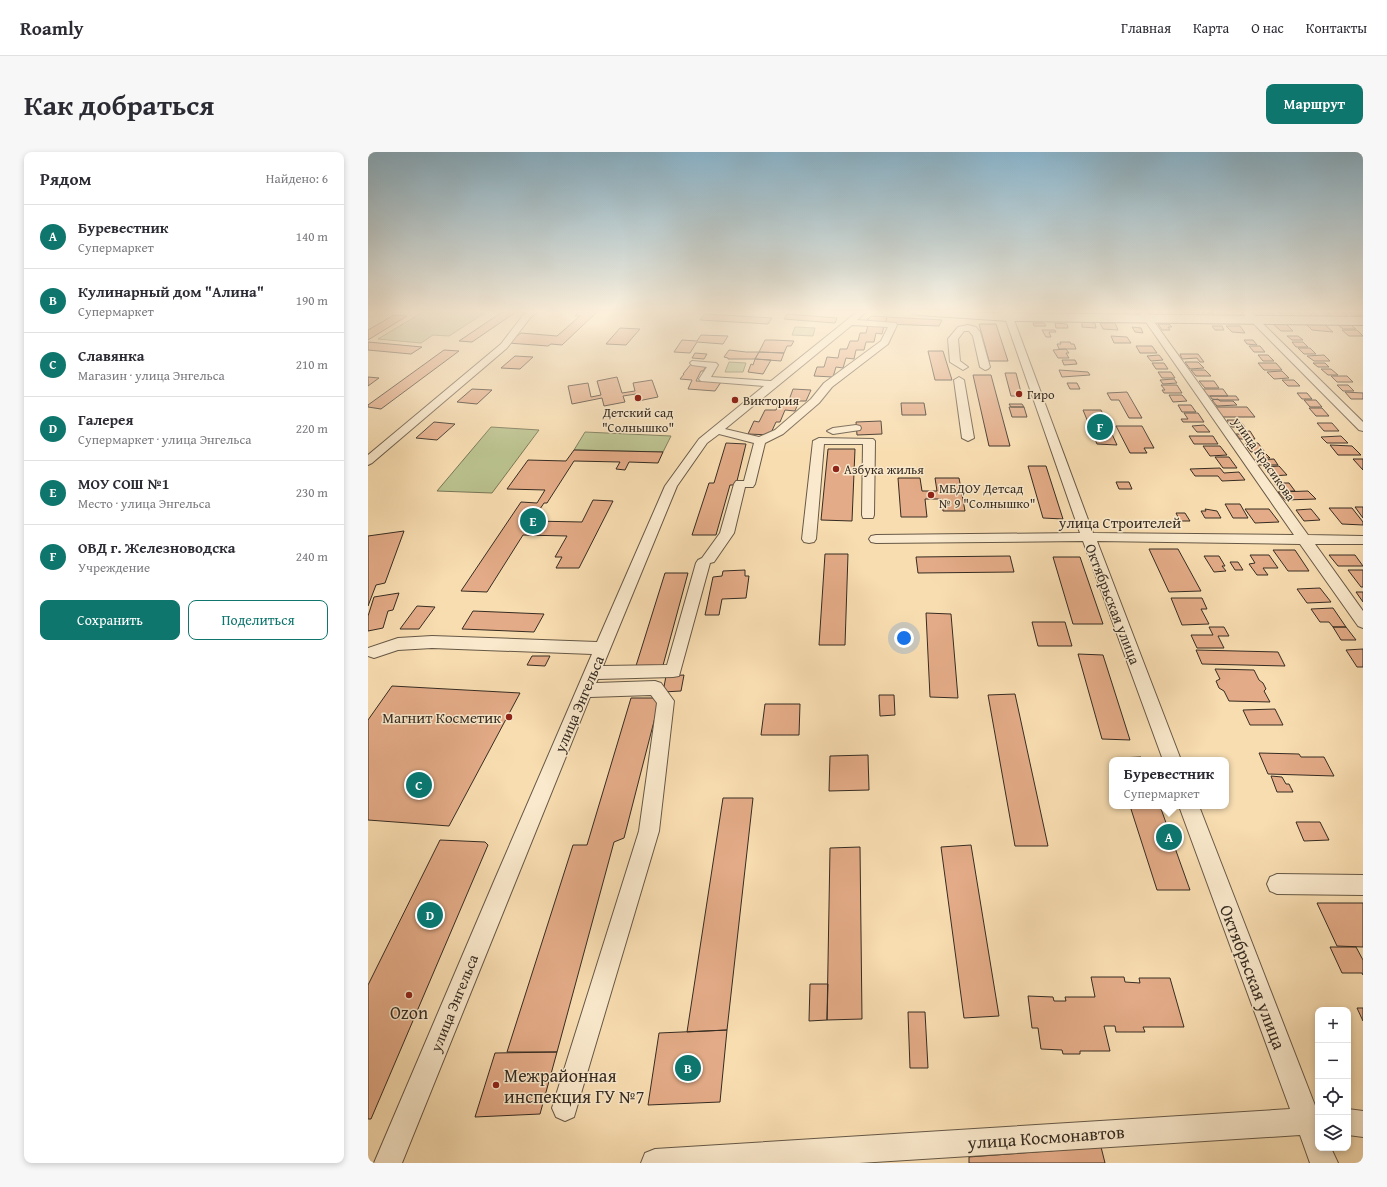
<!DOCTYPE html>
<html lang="ru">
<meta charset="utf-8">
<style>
:root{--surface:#fff;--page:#f7f7f7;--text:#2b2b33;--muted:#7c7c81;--line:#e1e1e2;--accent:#0f766e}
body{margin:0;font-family:"Gentium Book Plus",serif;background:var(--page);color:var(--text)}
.controls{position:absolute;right:12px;bottom:12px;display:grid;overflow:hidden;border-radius:8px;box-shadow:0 2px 6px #0003}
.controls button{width:36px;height:36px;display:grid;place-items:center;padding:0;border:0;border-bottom:1px solid var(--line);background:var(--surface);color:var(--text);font:20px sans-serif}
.you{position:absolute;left:536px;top:486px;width:14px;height:14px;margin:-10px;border:3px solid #fff;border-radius:50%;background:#1a73e8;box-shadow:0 0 0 6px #1a73e833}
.badge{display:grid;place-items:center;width:26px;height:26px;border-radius:50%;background:var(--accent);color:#fff;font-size:13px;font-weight:700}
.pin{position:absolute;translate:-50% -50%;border:2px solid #fff;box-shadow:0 1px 4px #0006}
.popup{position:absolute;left:741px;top:605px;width:120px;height:52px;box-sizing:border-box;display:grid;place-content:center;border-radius:8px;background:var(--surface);filter:drop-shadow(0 1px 3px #0005);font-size:13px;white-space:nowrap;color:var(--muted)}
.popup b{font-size:15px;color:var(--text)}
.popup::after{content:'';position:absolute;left:50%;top:100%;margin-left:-8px;border:8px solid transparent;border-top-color:var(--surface)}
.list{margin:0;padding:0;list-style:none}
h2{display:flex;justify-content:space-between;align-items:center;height:52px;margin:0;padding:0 16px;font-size:17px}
h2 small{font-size:13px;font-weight:400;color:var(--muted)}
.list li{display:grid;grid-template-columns:26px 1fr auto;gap:12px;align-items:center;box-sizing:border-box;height:64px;padding:0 16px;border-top:1px solid var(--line)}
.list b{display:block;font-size:15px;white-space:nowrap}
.list p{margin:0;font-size:13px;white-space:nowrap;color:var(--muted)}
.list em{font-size:13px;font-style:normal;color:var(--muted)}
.actions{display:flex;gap:8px;padding:12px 16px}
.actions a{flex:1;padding:9px 0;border:1px solid var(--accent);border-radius:8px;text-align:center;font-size:14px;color:var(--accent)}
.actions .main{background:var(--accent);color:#fff}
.icon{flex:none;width:22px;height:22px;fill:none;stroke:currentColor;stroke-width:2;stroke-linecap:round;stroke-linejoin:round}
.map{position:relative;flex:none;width:995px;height:1011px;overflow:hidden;border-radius:8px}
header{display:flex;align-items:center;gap:24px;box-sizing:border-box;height:56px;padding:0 20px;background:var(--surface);border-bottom:1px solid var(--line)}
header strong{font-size:19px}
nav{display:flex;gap:22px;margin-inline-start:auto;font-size:14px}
.intro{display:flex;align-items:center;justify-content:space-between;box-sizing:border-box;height:96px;padding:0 24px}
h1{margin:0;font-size:28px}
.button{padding:10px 18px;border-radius:8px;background:var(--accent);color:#fff;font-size:14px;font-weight:700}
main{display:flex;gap:24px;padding:0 24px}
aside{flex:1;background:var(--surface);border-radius:8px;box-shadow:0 2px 6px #0003}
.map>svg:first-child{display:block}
.green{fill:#bac28e;stroke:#787758}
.building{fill:#e3ab87;stroke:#362c22}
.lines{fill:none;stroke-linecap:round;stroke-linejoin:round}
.street-casing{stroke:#665846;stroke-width:2}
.secondary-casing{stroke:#362c22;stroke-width:2}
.street{fill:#fae9cc;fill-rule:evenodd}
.secondary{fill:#fae9cc;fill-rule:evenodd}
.poi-dot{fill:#8f2418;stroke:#fae9cc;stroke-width:1.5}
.labels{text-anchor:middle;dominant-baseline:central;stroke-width:3;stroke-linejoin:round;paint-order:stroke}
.far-poi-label{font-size:13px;fill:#362c22;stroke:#fae9cc;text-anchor:start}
.far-street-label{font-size:13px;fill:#362c22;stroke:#fae9cc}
.street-label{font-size:15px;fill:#362c22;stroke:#fae9cc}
.poi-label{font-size:15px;fill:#362c22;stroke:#fae9cc;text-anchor:end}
.near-street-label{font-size:18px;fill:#362c22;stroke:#fae9cc}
.near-poi-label{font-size:18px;fill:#362c22;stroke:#fae9cc}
</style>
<header>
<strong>Roamly</strong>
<nav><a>Главная</a><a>Карта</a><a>О нас</a><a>Контакты</a></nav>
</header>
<div class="intro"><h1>Как добраться</h1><a class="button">Маршрут</a></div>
<main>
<aside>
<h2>Рядом<small>Найдено: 6</small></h2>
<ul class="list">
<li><span class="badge">A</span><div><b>Буревестник</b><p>Супермаркет</p></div><em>140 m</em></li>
<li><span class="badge">B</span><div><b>Кулинарный дом &quot;Алина&quot;</b><p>Супермаркет</p></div><em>190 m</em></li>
<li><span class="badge">C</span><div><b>Славянка</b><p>Магазин · улица Энгельса</p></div><em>210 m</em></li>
<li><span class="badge">D</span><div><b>Галерея</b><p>Супермаркет · улица Энгельса</p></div><em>220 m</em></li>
<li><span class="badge">E</span><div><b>МОУ СОШ №1</b><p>Место · улица Энгельса</p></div><em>230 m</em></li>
<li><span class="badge">F</span><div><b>ОВД г. Железноводска</b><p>Учреждение</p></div><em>240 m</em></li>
</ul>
<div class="actions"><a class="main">Сохранить</a><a>Поделиться</a></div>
</aside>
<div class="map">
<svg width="995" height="1011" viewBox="0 0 995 1011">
<rect width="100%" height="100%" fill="#f8ddb1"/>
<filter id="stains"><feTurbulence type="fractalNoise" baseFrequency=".005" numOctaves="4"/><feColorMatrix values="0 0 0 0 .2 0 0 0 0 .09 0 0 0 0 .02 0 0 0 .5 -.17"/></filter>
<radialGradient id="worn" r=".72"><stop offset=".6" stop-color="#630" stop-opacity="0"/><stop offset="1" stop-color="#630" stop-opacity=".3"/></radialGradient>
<path class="green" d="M55 160H118L81 184 65 183 53 191 10 187Z
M427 175 447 176 445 184 424 183Z
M361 210 378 211 375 220H357Z
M123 275 171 278 124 341 69 339Z
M217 280 303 284 295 300 206 298Z"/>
<path class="building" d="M134 160H148L104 190 91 189Z
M211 160H229L194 193 183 192 180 194 140 191 153 181 189 184 212 164H207Z
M817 160H830L832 163H819Z
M833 160H844L847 163H836Z
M890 160H902L907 164H895Z
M910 160H922L926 164H914Z
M929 160H940L945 164H934Z
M944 160H956L962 164H949Z
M959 160H974L980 164 965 165Z
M980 160H990L994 163 985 164Z
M337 162 404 166 400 172 332 168Z
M419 162 469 166 467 171 416 167Z
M26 163 39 164 0 188V178Z
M503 164 519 165 517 172 497 170Z
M519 165 574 168 571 174 545 173 517 172Z
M714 170 727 171 728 176 714 175Z
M665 171H676L678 174H666Z
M687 171 699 172 700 176H688Z
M732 171H747L750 178 735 177Z
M611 172H628L640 209H621Z
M790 172H801L804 175H800L802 178H794Z
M905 172H918L925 179H913Z
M938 172H956L965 180 944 178Z
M500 173 516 174 514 182 508 181 506 190H498L496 198H488L486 207 478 206 475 216 468 215 465 225 446 224 449 215H456L459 205 470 206 472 197H479L482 189H490L492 181H498Z
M970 173H983L988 177H975Z
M844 174H854L856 178H847Z
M858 174H872L877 181 864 180Z
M764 175 773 176 775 181 767 180Z
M252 176 272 177 258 193 238 192Z
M674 178H687L688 180H681L683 185H678Z
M974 178H989L995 184H981Z
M333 183 360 184 355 192 329 190 322 201 306 200 314 188 329 189Z
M743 184 759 185 763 191H746Z
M919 184H930L935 188H924Z
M397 188H405L426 189 423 194H419L416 201 391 200Z
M876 188H885L889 193 879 192Z
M0 190 54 195 43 202 0 198Z
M692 190H702L703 192H706L708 197H691L689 192H693Z
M924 190H935L940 195H928Z
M768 194H784L789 201H772Z
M881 194H892L897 200H886Z
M930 196H942L948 202H936Z
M698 197 701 201H698L701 206H690L685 198Z
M76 198 91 199 13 257 0 255V253Z
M361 198 378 200H391L387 207H360V206L356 205Z
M560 199H575L584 228H567Z
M391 200 416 201 413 209 387 207Z
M327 201 339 202 336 207 324 206Z
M812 202H830L836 210H832L829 206 814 207Z
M791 203 795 208 783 209 779 204Z
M890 203H900L906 209H895Z
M956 203 962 209H946L939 204Z
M147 204 165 205 152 217 133 216Z
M387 207 403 208 395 222 380 220 383 212 385 213Z
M694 208H707L709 212 696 213Z
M817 210H830L836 216 822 217Z
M784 211H796L800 217H788Z
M890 211H908L914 218H896Z
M945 211H957L961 215H950Z
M323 212 339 213 335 219H333L328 229 353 230 347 239 320 237 324 228 312 227 316 222H315Z
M953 217H963L970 223H960Z
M691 218 720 220 722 223 694 225Z
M823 218H837L843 224H828Z
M914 219 921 226 906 227 899 220Z
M790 220H803L807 226H794Z
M637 221H648L654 244H643Z
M605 223H623L642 294H621Z
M963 224H979L985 230H969Z
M0 225 11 226 0 234Z
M249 225 254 241 267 239 265 231 284 228 290 245 270 249 268 242 255 244 257 250 236 254 234 246 204 252 200 234 220 231 223 245 233 243 229 229Z
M806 227 809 231 795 232 792 228Z
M914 228H926L932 234H920Z
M831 229H846L851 236H837Z
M699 231H709L712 237H702Z
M793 233H809L814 241H796L794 238H797Z
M969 233H980L986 239H975Z
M104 237 124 238 109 252 89 250Z
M425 237 443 238 438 249H431L427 259 417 258 412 270H408L402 283 380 282 386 269 391 270 397 258H408L413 247 421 248Z
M835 237H855L860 244H840Z
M759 240 774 266H761L751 248H743L739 241Z
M977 240 995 241V247H983Z
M929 241H939L944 247H934Z
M801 243H814L819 249 805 250Z
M842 244H868L871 248H852L844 247Z
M850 247 852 249H865L869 253 849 254 844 248Z
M936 248H948L954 255H942Z
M533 251H556L558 263H534Z
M641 252H654L656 255H643Z
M810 253H823L828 260H814Z
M641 255H656L659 265H644Z
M848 255H879L887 265H854Z
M941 256H954L961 264H948Z
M715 258H733L749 293 729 292Z
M816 261H830L836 270H815L813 267H820Z
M859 268H871L877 275H864Z
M513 269 514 282 489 283 488 270Z
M66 270 87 272 69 288 48 286Z
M949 271H964L971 279H956Z
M836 273 842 280H829L824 274Z
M748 274H774L786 296H776L779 301H762Z
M882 279 887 287H872L868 282H872L870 280Z
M821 284H845L850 292H826Z
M973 284 980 291H959L953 285Z
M358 291 378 292 368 333H362L348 383H324L341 331H346Z
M890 291 896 299 883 300 877 292Z
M962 293 984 294 993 303H970Z
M835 294H852L859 303 842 304Z
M460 297H487L484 369 453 368Z
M206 298 295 300 290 311 261 310 257 318 248 317 252 310 206 309 179 351H176L164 369 214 370 225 348 245 349 211 416H188L194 405H187L199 384 155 383 119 440 93 439 153 350 169 351 177 338 139 337 160 308 198 309Z
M887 301H897L902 306H891Z
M847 305H861L869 316H855Z
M906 307 910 313H891L887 308Z
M985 307H995V318Z
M660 314H678L695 367 675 366Z
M911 314 919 323 902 324 896 315Z
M852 316 856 321 871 320 877 328 854 329 850 324H827L822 317Z
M530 326H552L554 339H569L567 326H591L597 359H575L573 347H557L559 365H533Z
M748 330H761L764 337H751Z
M906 331H921L927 339H913Z
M940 339 948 347 917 348 910 340Z
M857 352H872L880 366H865Z
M987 355H995V366Z
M961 356H984L995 370V373L974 372Z
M837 357 849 359 853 366H837L833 359H838Z
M877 357H901L911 370 887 371Z
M943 357 952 368 936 369 928 358Z
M808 361H817L822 369H812Z
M36 379 17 431 8 433 0 454V384Z
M781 397H810L833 439 801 440Z
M905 398H927L941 419H920Z
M457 402H480L477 493H451Z
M882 403H901L910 416H895L900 423H889L881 412 887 411Z
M961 403H987L995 414H970Z
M642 404 646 420 550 421 548 405Z
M836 404H851L857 414H854L858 419 846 420Z
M685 405H712L735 472H705Z
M862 410H870L875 418H867Z
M377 418V424H381L378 446 354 447 351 463H337L345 425 354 424 355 419Z
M980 418H995V435H993Z
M297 421H320L294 517H267Z
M952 436 963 450 939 451 929 437Z
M988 440H995V450Z
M31 441 25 458 20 459 15 476 0 479V464L6 445Z
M803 446H834L839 457H833L841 472 814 473Z
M49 454 67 455 51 477H32Z
M965 456 978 475H965L961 470H952L943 457Z
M105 459 176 462 166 480 94 477Z
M558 461 583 462 590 546 562 545Z
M664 470H697L704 494H670Z
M841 475H856L861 484H850L856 496H829L823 483H845Z
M965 475H978L988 488H973Z
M995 497V515H989L978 498Z
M828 498 910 500 917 514 834 512Z
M710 502 735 503 762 588 734 587Z
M164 504H182L177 514 159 513Z
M847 517 886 518 891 528 895 531 898 537 896 539 902 550 861 549 856 539 851 536 848 529 852 527Z
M316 523 313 539 295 540 298 524Z
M24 534 152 541 81 674 0 668V568Z
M647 542 680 694H647L620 543Z
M511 543H526L527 563 512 564Z
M263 546H292L256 686 246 690 189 900H139L205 693H219Z
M397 552H432L431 583H393Z
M907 557 915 573H882L875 558Z
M891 601 931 602 933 605H956L966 624 900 622Z
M500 603 501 638 461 639 462 604Z
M773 605 774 608H750V606Z
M903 624 914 625 918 632H921L925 640H909Z
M355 646H385L359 878 319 880Z
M762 654H792L822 738H789Z
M928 670H952L961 688 936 689Z
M72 688 117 690 120 693 3 967H0V833Z
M603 693 631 864 596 866 573 695Z
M492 695 494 867 459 868 462 696Z
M949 751H995V795L969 794Z
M962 795H988L995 808V823L994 821H974Z
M723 825H756L757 830 772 831 771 826H802L816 875H775L777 880H748L747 874H736L742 899H712V902H695L694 898 673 897 670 876H664L660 844 685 845 686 849H698L697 845H727Z
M442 832H460L459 868 441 869Z
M989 856H995V869Z
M540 860H557L560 916H542Z
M359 878 352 950 280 953 291 881Z
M189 900 172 962 107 965 127 901Z
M733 995 737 1011H601V1005Z"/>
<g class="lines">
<defs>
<path id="street" d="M160 160H169L162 166 139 196 4 311 0 313V303L133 192 156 162Z
M489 160H498L489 168 528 171 529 173 520 192 464 235 451 251 415 282 397 291 387 332 385 335H377L366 381 346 410 342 411 311 524 305 525 230 527 228 531 287 529 293 531 306 549 291 679 206 965 197 969 188 965 184 956 271 679 289 551 283 543 222 545 34 1011H6L127 727 224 502 64 496 30 498 6 506 0 504V496L30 486 64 484 229 490 297 334 331 287 396 234 333 229 331 227 339 215 324 213 322 211 324 209 348 211 350 213 343 225 403 229ZM484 173 520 175 513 189 456 231 443 247 407 278 391 285 357 277ZM351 282 386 291 376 329H368L366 332 352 381 334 406 330 408 328 411 299 513 235 514 309 334 339 291Z
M635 160H643L725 381 926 383 771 160H779L940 383 995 384V392H947L995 459V476L990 474 932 392 729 389 813 608H795L715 389 508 391 503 390 501 387 503 384 508 383 712 381Z
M874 160H883L995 270V279L991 278Z
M600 173 608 175 612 180 622 215 620 217 617 218 612 215 605 184 601 179H596L590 187 592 209 600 215 595 218 582 210 580 187 590 175Z
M591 225 596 228 606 286 600 289 594 286 586 228Z
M488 273 492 274 493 276 492 278 465 282 459 279 465 276Z
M451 286 505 287 507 289 506 363 505 366H495L494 363 495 292H456L448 387 446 390 441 391 436 390 434 387 445 289Z
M811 654H831L948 956H950V996H963L970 1011H942L932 983 491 1011H273L277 1001 287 997 922 957Z
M909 722 995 723V743L909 742 902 739 899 732 902 725Z
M980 957 995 959V985L980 983Z"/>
<path id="secondary" d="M545 160 995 165V173L641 169 551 163 547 162Z"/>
</defs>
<use href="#street" class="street-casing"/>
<use href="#secondary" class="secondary-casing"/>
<use href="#street" class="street"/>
<use href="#secondary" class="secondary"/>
</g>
<linearGradient id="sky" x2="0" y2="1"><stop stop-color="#8ab7d0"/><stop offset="0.53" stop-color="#fcf0dc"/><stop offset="1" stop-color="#fcf0dc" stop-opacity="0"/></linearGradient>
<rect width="995" height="301" fill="url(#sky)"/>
<g class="poi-dot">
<circle cx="651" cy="242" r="4"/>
<circle cx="270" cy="246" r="4"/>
<circle cx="367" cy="248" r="4"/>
<circle cx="468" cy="317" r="4"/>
<circle cx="563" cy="343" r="4"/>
<circle cx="141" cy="565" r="4"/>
<circle cx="41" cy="843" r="4"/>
<circle cx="128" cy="933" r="4"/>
</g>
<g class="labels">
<g class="far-poi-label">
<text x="659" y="242">Гиро</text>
<text x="375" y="248">Виктория</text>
<text x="270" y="260" text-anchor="middle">Детский сад<tspan x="270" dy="15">"Солнышко"</tspan></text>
<text x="476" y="317">Азбука жилья</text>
<text x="571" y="336">МБДОУ Детсад<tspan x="571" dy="15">№ 9 "Солнышко"</tspan></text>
</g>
<g class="far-street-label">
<text transform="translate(896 307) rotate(55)">улица Красикова</text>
</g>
<g class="street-label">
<text x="752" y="370">улица Строителей</text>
<text transform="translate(745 452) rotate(69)">Октябрьская улица</text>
<text transform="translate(211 552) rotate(-67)">улица Энгельса</text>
<text transform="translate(86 851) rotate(-68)">улица Энгельса</text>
</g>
<g class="poi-label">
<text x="133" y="565">Магнит Косметик</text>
</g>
<g class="near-street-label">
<text transform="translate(885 825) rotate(69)">Октябрьская улица</text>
<text transform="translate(678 985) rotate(-4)">улица Космонавтов</text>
</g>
<g class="near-poi-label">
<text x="41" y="860">Ozon</text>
<text x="136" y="923" text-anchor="start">Межрайонная<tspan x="136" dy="21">инспекция ГУ №7</tspan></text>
</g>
</g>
<rect width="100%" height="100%" filter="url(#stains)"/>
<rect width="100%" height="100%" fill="url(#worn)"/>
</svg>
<div class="controls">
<button>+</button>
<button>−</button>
<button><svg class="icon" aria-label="locate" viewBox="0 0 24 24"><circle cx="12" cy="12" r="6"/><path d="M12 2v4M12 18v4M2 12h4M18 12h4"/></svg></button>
<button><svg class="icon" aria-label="layers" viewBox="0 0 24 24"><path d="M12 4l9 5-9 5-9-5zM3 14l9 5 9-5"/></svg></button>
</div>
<div class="you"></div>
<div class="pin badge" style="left:801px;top:685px">A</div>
<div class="popup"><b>Буревестник</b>Супермаркет</div>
<div class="pin badge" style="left:320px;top:916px">B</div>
<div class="pin badge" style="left:51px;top:633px">C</div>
<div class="pin badge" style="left:62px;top:763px">D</div>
<div class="pin badge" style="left:165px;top:369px">E</div>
<div class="pin badge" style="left:732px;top:275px">F</div>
</div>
</main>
